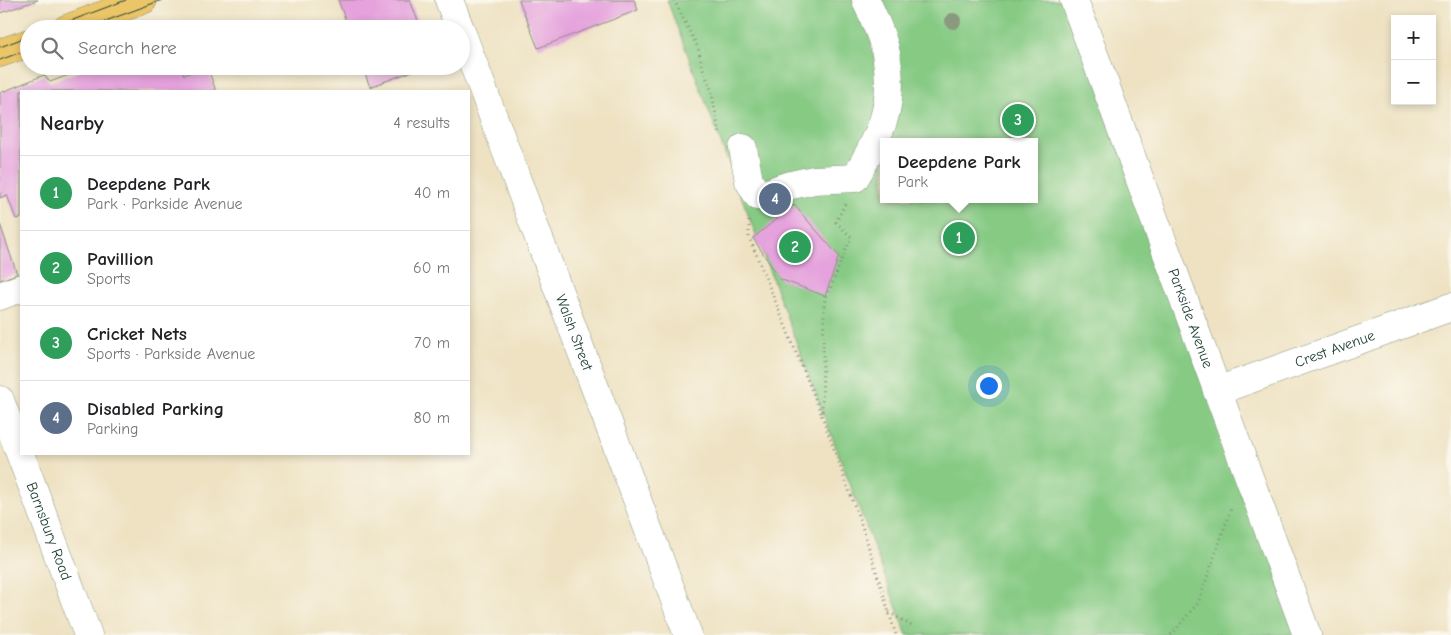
<!DOCTYPE html>
<meta charset="utf-8">
<style>
:root{--surface:#fff;--page:#f6f6f6;--text:#202124;--muted:#757577;--line:#e0e0e0;--accent:#d1495b}
body{margin:0;font-family:"Comic Neue",sans-serif;background:var(--page);color:var(--text)}
.controls{position:absolute;right:15px;top:15px;display:grid;overflow:hidden;border-radius:0px;box-shadow:0 2px 8px #0003}
.controls button{width:45px;height:45px;display:grid;place-items:center;padding:0;border:0;border-bottom:1px solid var(--line);background:var(--surface);color:var(--text);font:25px sans-serif}
.you{position:absolute;left:988px;top:385px;width:18px;height:18px;margin:-12px;border:4px solid #fff;border-radius:50%;background:#1a73e8;box-shadow:0 0 0 8px #1a73e833}
.badge{display:grid;place-items:center;width:32px;height:32px;border-radius:50%;background:var(--accent);color:#fff;font-size:16px;font-weight:700}
.pin{position:absolute;translate:-50% -50%;border:2px solid #fff;box-shadow:0 1px 5px #0006}
.popup{position:absolute;left:880px;top:138px;width:158px;height:65px;box-sizing:border-box;display:grid;place-content:center;border-radius:0px;background:var(--surface);filter:drop-shadow(0 1px 4px #0005);font-size:16px;white-space:nowrap;color:var(--muted)}
.popup b{font-size:19px;color:var(--text)}
.popup::after{content:'';position:absolute;left:50%;top:100%;margin-left:-10px;border:10px solid transparent;border-top-color:var(--surface)}
.list{margin:0;padding:0;list-style:none}
h2{display:flex;justify-content:space-between;align-items:center;height:65px;margin:0;padding:0 20px;font-size:21px}
h2 small{font-size:16px;font-weight:400;color:var(--muted)}
.list li{display:grid;grid-template-columns:32px 1fr auto;gap:15px;align-items:center;box-sizing:border-box;height:75px;padding:0 20px;border-top:1px solid var(--line)}
.list b{display:block;font-size:19px;white-space:nowrap}
.list p{margin:0;font-size:16px;white-space:nowrap;color:var(--muted)}
.list em{font-size:16px;font-style:normal;color:var(--muted)}
.icon{flex:none;width:28px;height:28px;fill:none;stroke:currentColor;stroke-width:2;stroke-linecap:round;stroke-linejoin:round}
.map{position:relative;flex:none;width:1451px;height:635px;overflow:hidden}
.search{position:absolute;background:var(--surface);box-shadow:0 2px 8px #0003;left:20px;top:20px;width:450px;height:55px;display:flex;align-items:center;gap:12px;box-sizing:border-box;padding:0 18px;border-radius:28px;color:var(--muted);font-size:19px}
.panel{position:absolute;background:var(--surface);box-shadow:0 2px 8px #0003;left:20px;top:90px;width:450px;height:365px;border-radius:0px}
.map>svg:first-child{display:block}
.green{fill:#86ca84;stroke:#52845c;fill-rule:evenodd}
.building{fill:#e5a2dd}
.lines{fill:none;stroke-linecap:round;stroke-linejoin:round}
.minor-casing{stroke:#86907b;stroke-width:29}
.major-casing{stroke:#86907b;stroke-width:29}
.path{stroke:#86907b;stroke-width:3;stroke-dasharray:1 4;stroke-linecap:butt}
.minor{stroke:#fff;stroke-width:28}
.major{stroke:#ebc669;stroke-width:28}
.tram{stroke:#1f3d34;stroke-width:1}
.tree{fill:#8a9a7f}
.labels{text-anchor:middle;dominant-baseline:central;stroke-width:4;stroke-linejoin:round;paint-order:stroke}
.street-label{font-size:15px;fill:#1f3d34;stroke:#fbf7ec}
</style>
<div class="map">
<svg width="1451" height="635" viewBox="0 0 1451 635">
<rect width="100%" height="100%" fill="#fbf7ec"/>
<filter id="ink" filterUnits="userSpaceOnUse"><feTurbulence type="fractalNoise" baseFrequency=".02" numOctaves="2"/><feDisplacementMap in="SourceGraphic" scale="10" xChannelSelector="R" yChannelSelector="G"/><feConvolveMatrix kernelMatrix="1 2 1 2 8 2 1 2 1" color-interpolation-filters="sRGB"/></filter>
<filter id="wash" filterUnits="userSpaceOnUse"><feTurbulence type="fractalNoise" baseFrequency=".0096" numOctaves="4" result="noise"/><feDisplacementMap in="SourceGraphic" scale="20" xChannelSelector="R" yChannelSelector="G"/><feGaussianBlur stdDeviation="1.12" result="paint"/><feColorMatrix in="noise" values="0 0 0 0 0 0 0 0 0 0 0 0 0 0 0 0 0 1.4 0 .05"/><feComposite in="paint" operator="in"/></filter>
<g filter="url(#wash)">
<rect width="100%" height="100%" fill="#eee2c2"/>
<path class="green" d="M667 0H1074L1307 635H907ZM884 142H1034V199H884Z"/>
<g id="blocks">
<path class="building" d="M0 0H38L0 13Z
M338 0H410L421 29H349Z
M519 0H634L638 10 538 48Z
M93 66H181L184 75 207 66 216 91H21V218L16 219 7 195 0 198V93L44 75 50 82Z
M362 66H426L370 87Z
M794 205 839 256 825 296 780 279 753 238Z
M0 224 17 274 0 280Z"/>
</g>
</g>
<g filter="url(#ink)">
<use href="#blocks" fill-opacity="0" stroke="#86907b" stroke-width="1"/>
<g class="lines">
<defs>
<g id="minor">
<path d="M449 0 460 29"/>
<path id="s1" d="M1074 0 1307 635"/>
<path id="s2" d="M461 31 688 635"/>
<path d="M743 148 749 181 758 196 787 186 814 180 855 178C880 136 896 105 886 54 883 36 873 17 866 0"/>
<path d="M0 296 21 288"/>
<path id="s3" d="M1217 391 1451 307"/>
<path id="s4" d="M0 400 88 635"/>
</g>
<path id="major" d="M66 29 143 0
M0 53 29 43"/>
</defs>
<use href="#minor" class="minor-casing"/>
<use href="#major" class="major-casing"/>
<path class="path" d="M674 0 698 48 704 72 711 89 720 136
M845 204 836 222 851 237 824 303 822 416 864 532 896 635
M749 221V237L821 413
M889 612 912 626
M1171 635 1198 603 1232 506"/>
<use href="#minor" class="minor"/>
<use href="#major" class="major"/>
<path class="tram" d="M49 29 126 0
M84 29 162 0
M0 47 29 36
M0 60 29 49"/>
</g>
<circle class="tree" cx="953" cy="21" r="8"/>
</g>
<g class="labels">
<g class="street-label">
<text stroke="none"><textPath href="#s1" startOffset="339">Parkside Avenue</textPath></text>
<text stroke="none"><textPath href="#s2" startOffset="322">Walsh Street</textPath></text>
<text stroke="none"><textPath href="#s3" startOffset="125">Crest Avenue</textPath></text>
<text stroke="none"><textPath href="#s4" startOffset="140">Barnsbury Road</textPath></text>
</g>
</g>
</svg>
<div class="controls">
<button>+</button>
<button>−</button>
</div>
<div class="you"></div>
<div class="pin badge" style="left:959px;top:238px;background:#2e9e5b">1</div>
<div class="popup"><b>Deepdene Park</b>Park</div>
<div class="pin badge" style="left:795px;top:247px;background:#2e9e5b">2</div>
<div class="pin badge" style="left:1018px;top:120px;background:#2e9e5b">3</div>
<div class="pin badge" style="left:775px;top:199px;background:#5c6f8a">4</div>
<div class="search"><svg class="icon" aria-label="search" viewBox="0 0 24 24"><circle cx="10" cy="10" r="6"/><path d="M15 15l6 6"/></svg>Search here</div>
<section class="panel">
<h2>Nearby<small>4 results</small></h2>
<ul class="list">
<li><span class="badge" style="background:#2e9e5b">1</span><div><b>Deepdene Park</b><p>Park · Parkside Avenue</p></div><em>40 m</em></li>
<li><span class="badge" style="background:#2e9e5b">2</span><div><b>Pavillion</b><p>Sports</p></div><em>60 m</em></li>
<li><span class="badge" style="background:#2e9e5b">3</span><div><b>Cricket Nets</b><p>Sports · Parkside Avenue</p></div><em>70 m</em></li>
<li><span class="badge" style="background:#5c6f8a">4</span><div><b>Disabled Parking</b><p>Parking</p></div><em>80 m</em></li>
</ul>
</section>
</div>
